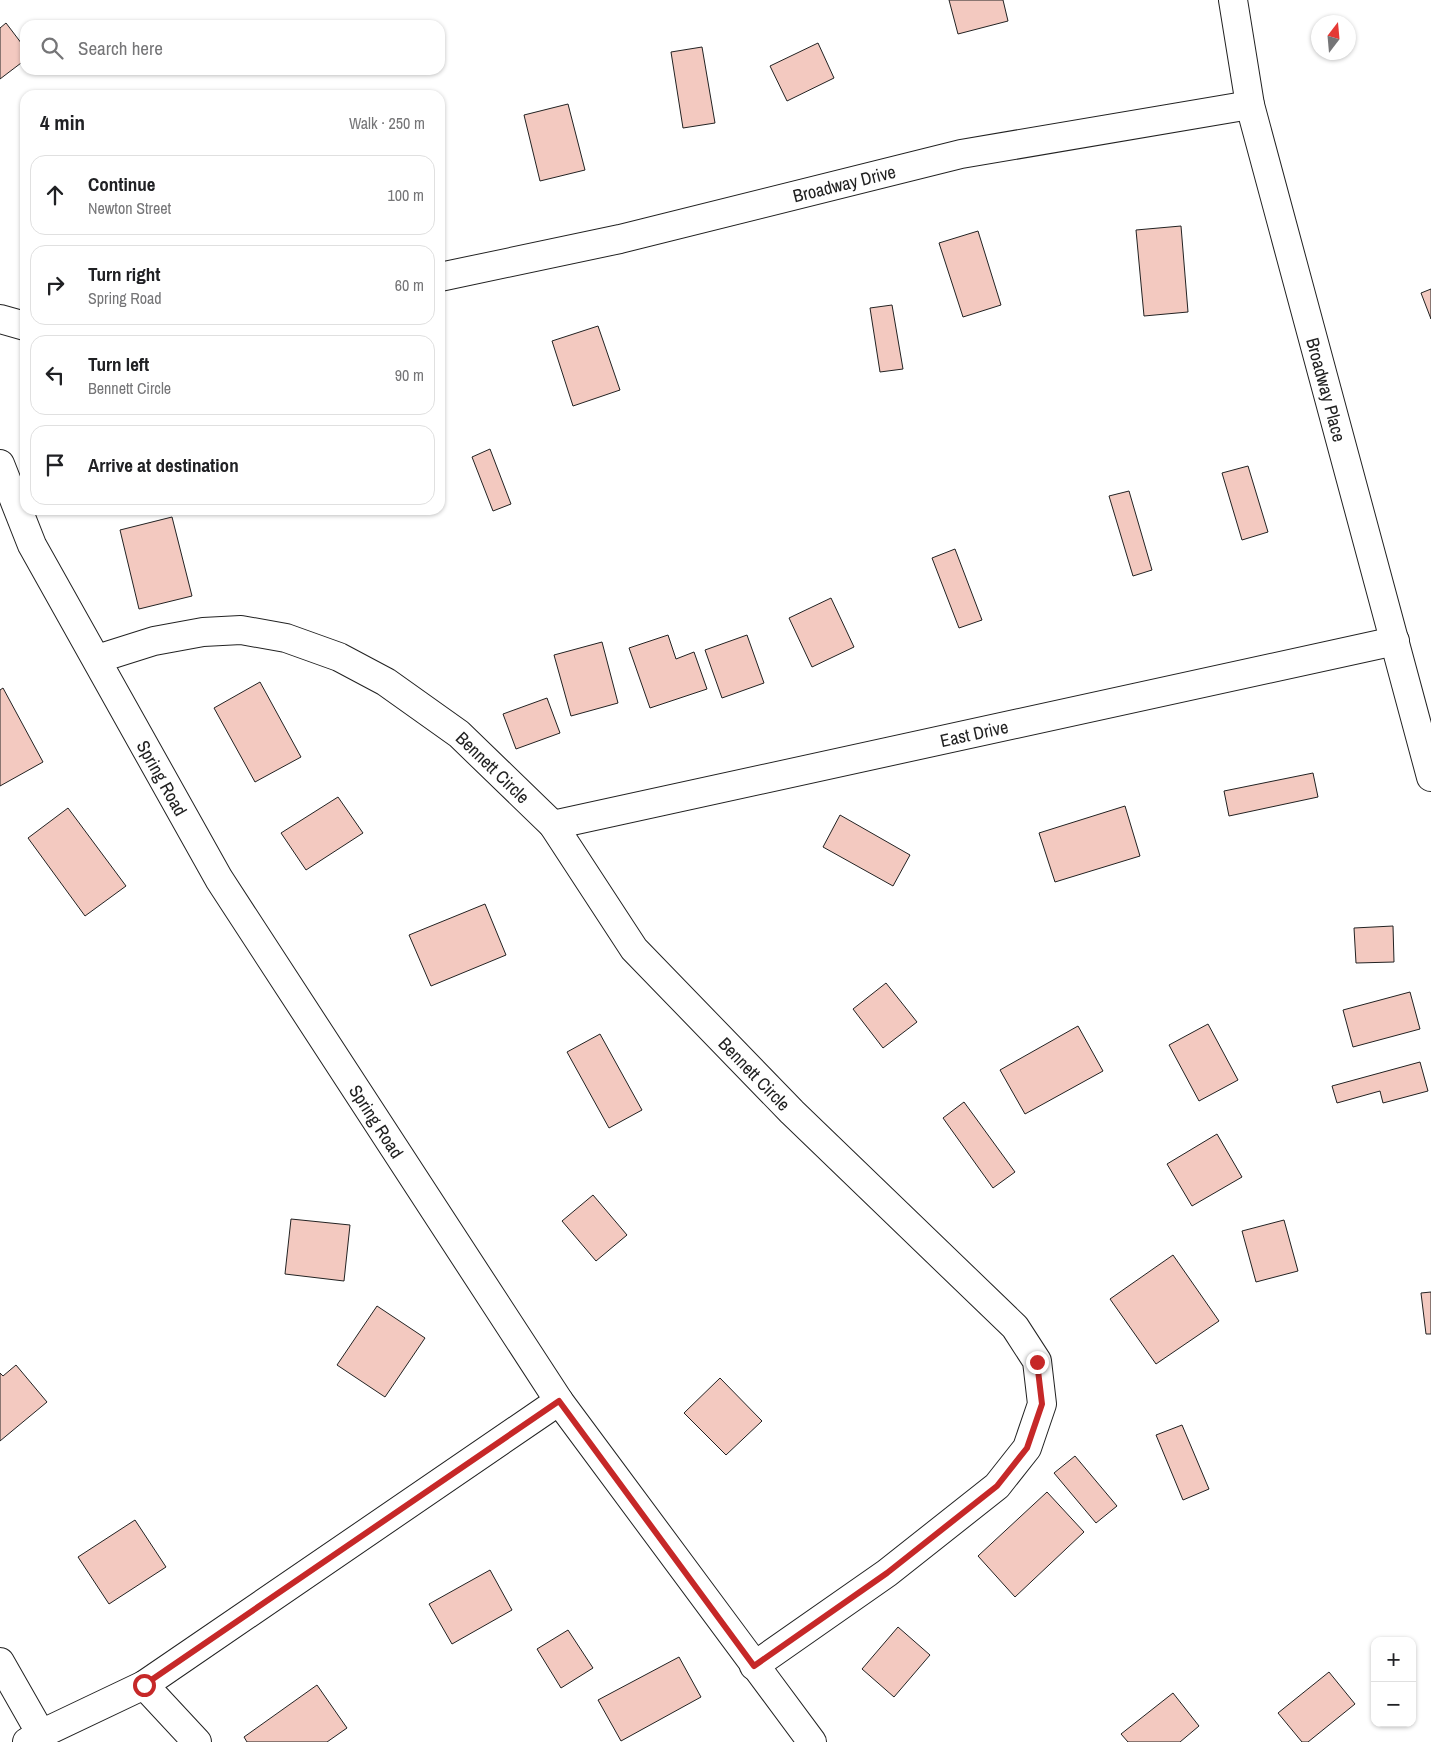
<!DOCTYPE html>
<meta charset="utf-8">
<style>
:root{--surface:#fff;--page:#f6f6f6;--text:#202124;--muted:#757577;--line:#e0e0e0}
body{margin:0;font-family:"Archivo Narrow",sans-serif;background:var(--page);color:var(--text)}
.controls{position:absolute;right:15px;bottom:15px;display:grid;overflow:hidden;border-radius:10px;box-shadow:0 1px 4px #0004}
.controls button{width:45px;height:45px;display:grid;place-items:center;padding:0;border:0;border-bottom:1px solid var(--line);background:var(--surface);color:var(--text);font:25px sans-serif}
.compass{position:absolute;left:1311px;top:15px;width:45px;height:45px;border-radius:50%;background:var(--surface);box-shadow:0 1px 4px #0004;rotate:16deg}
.stop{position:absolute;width:15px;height:15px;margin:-11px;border:4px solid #c62828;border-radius:50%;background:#fff}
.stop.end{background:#c62828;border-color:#fff;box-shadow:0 1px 5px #0008}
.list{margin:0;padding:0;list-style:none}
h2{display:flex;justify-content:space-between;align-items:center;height:65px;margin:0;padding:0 20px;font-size:21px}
h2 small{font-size:16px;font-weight:400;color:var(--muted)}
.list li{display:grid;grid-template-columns:32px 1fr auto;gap:15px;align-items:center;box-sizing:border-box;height:80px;margin:0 10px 10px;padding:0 10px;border:1px solid var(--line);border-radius:15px}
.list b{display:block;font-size:19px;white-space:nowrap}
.list p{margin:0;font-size:16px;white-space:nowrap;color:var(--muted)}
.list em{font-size:16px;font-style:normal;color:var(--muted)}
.icon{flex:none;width:28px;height:28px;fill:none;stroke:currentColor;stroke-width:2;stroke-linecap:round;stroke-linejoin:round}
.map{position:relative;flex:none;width:1431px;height:1742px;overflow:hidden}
.search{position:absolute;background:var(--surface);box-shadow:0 1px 4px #0004;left:20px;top:20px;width:425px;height:55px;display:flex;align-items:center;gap:12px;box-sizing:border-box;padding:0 18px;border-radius:15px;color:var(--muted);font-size:19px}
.panel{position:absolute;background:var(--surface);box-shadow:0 1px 4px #0004;left:20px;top:90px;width:425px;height:425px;border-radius:15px}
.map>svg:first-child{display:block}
.building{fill:#f3c9c0;stroke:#222}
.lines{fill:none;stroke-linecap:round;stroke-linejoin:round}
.minor-casing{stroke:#222;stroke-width:30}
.minor{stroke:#fff;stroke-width:28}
.route{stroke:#c62828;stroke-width:6}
.labels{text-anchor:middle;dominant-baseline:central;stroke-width:4;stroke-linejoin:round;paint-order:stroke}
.street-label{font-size:18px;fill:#222;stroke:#fff}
</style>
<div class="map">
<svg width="1431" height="1742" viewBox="0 0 1431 1742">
<rect width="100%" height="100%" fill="#fff"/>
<path class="building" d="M949 0H1003L1008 21 958 34Z
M6 23 25 48V60L0 79V28Z
M818 43 834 78 787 101 770 66Z
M702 47 715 123 683 128 671 52Z
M568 104 585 170 540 181 524 115Z
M1181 226 1188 312 1144 316 1136 230Z
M978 231 1001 305 963 317 939 243Z
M1431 289V319L1421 293Z
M892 305 903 369 880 372 870 308Z
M598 326 620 390 573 406 552 341Z
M490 449 511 504 493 511 472 457Z
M1248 466 1268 532 1242 540 1222 473Z
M1129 491 1152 570 1133 576 1109 496Z
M172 517 192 596 139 609 120 530Z
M955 549 982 620 959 628 932 558Z
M831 598 854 647 812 667 789 618Z
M668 635 676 659 694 652 707 689 650 708 629 648Z
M747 635 764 683 722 698 705 650Z
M602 642 618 703 571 716 554 655Z
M260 682 301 757 255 782 214 708Z
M3 688 43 762 0 786V690Z
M547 698 560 733 516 749 503 714Z
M1313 773 1318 797 1229 816 1224 791Z
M338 797 363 833 306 870 281 833Z
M1125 806 1140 856 1055 882 1039 833Z
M68 808 126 886 85 916 28 838Z
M840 815 910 855 893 886 823 847Z
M485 904 506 955 431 986 409 935Z
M1393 926 1394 962 1356 963 1354 928Z
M886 983 917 1022 883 1048 853 1009Z
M1410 992 1420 1029 1353 1047 1343 1010Z
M1208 1024 1238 1080 1199 1101 1169 1045Z
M1078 1026 1103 1071 1025 1114 1000 1070Z
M600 1034 642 1110 609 1128 567 1052Z
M1420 1062 1428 1091 1383 1103 1380 1091 1337 1103 1332 1086Z
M964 1102 1015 1172 993 1188 943 1118Z
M1217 1134 1242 1177 1192 1206 1167 1164Z
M593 1195 627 1235 596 1261 562 1221Z
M291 1219 350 1225 344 1281 285 1274Z
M1284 1220 1298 1271 1256 1282 1242 1231Z
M1173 1255 1219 1321 1156 1364 1110 1299Z
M1431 1292V1334H1426L1421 1293Z
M377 1306 425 1338 385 1397 337 1365Z
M16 1365 47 1402 0 1441V1373L3 1376Z
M720 1378 762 1421 726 1455 684 1413Z
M1182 1425 1209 1489 1183 1500 1156 1435Z
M1075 1456 1117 1506 1096 1523 1054 1473Z
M1047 1492 1084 1532 1015 1597 978 1556Z
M135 1520 166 1567 109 1604 78 1557Z
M490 1570 512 1610 452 1644 429 1604Z
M898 1627 930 1655 894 1697 862 1669Z
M568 1630 593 1668 561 1688 537 1649Z
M679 1657 701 1697 621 1741 598 1700Z
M1329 1672 1355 1704 1308 1742H1302L1278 1713Z
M317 1685 347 1728 327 1742H247L244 1737Z
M1173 1693 1199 1726 1180 1742H1128L1121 1734Z"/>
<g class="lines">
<defs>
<g id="minor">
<path id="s1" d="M1233 0 1250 105 1431 777"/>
<path id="s2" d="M440 277 620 239 961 154 1250 105"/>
<path d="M0 319 25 326"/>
<path id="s3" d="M0 464 32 545 219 879 559 1401 812 1742"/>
<path id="s4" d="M97 659 154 641 203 632 241 630 286 638 339 657 386 682 459 734 553 825 634 949 792 1112 1015 1327 1037 1361 1042 1404 1027 1448 997 1486 887 1573 754 1666"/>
<path id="s5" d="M553 825 1395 641"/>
<path d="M0 1662 41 1734"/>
<path d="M144 1685 197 1742"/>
<path d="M27 1742 41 1734 144 1685 559 1401"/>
</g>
</defs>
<use href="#minor" class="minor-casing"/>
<use href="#minor" class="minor"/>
</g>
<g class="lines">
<path class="route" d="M144 1685 559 1401 754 1666 887 1573 997 1486 1027 1448 1042 1404 1037 1362"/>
</g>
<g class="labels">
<g class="street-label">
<text stroke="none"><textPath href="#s2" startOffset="415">Broadway Drive</textPath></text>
<text stroke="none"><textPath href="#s1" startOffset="401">Broadway Place</textPath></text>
<text stroke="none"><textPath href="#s5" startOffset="431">East Drive</textPath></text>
<text stroke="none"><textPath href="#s4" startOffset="440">Bennett Circle</textPath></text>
<text stroke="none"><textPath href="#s3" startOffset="354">Spring Road</textPath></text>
<text stroke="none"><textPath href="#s4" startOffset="845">Bennett Circle</textPath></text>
<text stroke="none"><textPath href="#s3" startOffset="759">Spring Road</textPath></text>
</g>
</g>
</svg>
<div class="controls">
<button>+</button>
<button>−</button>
</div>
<svg class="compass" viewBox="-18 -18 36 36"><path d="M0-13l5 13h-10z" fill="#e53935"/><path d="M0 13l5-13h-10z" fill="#757577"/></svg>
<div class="stop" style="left:144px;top:1685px"></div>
<div class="stop end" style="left:1037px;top:1362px"></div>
<div class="search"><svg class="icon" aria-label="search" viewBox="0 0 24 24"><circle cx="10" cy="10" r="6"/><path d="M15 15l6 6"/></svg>Search here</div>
<section class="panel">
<h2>4 min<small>Walk · 250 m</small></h2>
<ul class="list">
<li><svg class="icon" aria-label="ahead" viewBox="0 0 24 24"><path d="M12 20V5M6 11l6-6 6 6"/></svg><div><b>Continue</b><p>Newton Street</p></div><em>100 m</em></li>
<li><svg class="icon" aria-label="right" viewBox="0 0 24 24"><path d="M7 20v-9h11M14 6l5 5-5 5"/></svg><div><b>Turn right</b><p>Spring Road</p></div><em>60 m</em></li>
<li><svg class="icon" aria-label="left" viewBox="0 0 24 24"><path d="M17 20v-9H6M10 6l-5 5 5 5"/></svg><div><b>Turn left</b><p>Bennett Circle</p></div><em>90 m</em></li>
<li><svg class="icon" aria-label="arrive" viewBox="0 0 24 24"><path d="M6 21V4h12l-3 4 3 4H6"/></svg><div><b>Arrive at destination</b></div></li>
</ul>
</section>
</div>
